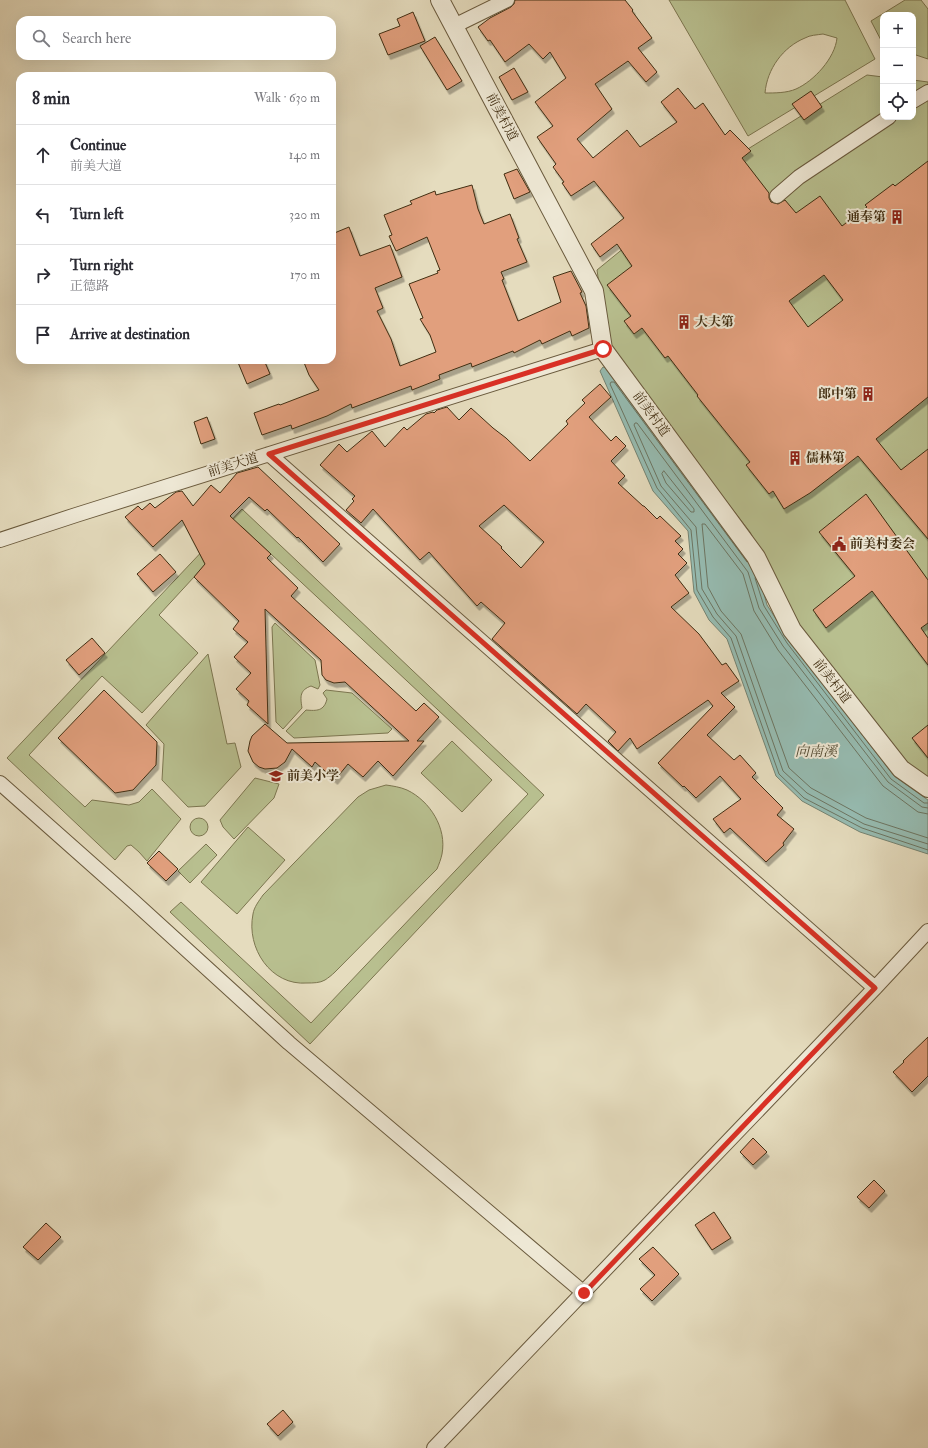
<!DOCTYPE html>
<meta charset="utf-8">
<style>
:root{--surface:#fff;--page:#f2f2f3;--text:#2b2b33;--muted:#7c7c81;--line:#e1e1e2}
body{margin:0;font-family:"IM FELL Double Pica","Noto Serif SC",serif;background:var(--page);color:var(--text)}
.controls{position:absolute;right:12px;top:12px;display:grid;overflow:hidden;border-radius:8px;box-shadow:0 4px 16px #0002}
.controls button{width:36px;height:36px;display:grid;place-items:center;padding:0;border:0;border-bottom:1px solid var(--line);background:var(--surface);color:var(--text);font:20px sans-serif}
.stop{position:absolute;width:12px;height:12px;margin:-9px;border:3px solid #d93025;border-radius:50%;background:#fff}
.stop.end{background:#d93025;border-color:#fff;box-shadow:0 1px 4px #0008}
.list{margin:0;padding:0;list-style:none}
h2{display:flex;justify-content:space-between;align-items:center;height:52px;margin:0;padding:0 16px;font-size:17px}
h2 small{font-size:13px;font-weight:400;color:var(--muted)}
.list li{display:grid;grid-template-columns:26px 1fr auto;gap:12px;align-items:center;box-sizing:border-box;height:60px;padding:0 16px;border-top:1px solid var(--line)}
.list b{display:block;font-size:15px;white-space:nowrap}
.list p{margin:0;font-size:13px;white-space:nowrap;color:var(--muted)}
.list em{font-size:13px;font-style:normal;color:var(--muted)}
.icon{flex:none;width:22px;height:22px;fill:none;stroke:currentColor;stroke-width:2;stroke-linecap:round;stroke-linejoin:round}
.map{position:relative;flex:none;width:928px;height:1448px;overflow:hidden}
.search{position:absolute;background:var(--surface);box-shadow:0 4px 16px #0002;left:16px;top:16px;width:320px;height:44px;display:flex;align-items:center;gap:10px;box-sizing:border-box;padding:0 14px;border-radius:12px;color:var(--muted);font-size:15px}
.panel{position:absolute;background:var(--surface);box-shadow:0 4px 16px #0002;left:16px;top:72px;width:320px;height:292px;border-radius:12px}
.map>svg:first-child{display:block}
.green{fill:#b8bf8f;stroke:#7c7650;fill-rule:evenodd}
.water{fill:#96bcb2;stroke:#748372}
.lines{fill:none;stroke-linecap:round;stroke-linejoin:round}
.shore{stroke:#6c7562;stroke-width:1}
.building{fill:#e19f7d;stroke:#412e12;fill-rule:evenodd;filter:url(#shadow)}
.minor-casing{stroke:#6a5a3d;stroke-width:16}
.tertiary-casing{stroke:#6a5a3d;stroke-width:20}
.minor{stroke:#eee8d5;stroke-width:14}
.tertiary{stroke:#eee8d5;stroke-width:18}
.route{stroke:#d93025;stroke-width:5}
.labels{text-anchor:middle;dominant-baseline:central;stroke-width:4;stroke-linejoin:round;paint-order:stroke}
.street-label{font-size:13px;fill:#412e12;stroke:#eee8d5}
.poi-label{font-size:13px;font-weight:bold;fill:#412e12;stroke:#eee8d5;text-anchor:start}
.water-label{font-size:14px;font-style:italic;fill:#524a32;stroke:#eee8d5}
</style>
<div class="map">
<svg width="928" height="1448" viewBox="0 0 928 1448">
<defs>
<filter id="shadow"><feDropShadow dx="2.5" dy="4.5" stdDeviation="0" flood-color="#0004"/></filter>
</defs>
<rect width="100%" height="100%" fill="#e5dcbe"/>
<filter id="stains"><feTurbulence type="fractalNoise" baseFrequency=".005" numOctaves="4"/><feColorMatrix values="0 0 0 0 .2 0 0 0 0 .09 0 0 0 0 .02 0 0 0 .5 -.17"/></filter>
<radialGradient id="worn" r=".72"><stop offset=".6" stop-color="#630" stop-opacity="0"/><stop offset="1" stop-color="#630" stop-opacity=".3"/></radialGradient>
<path class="green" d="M669 0H845L875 59 748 136ZM823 34 837 38C835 58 814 81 796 89 787 93 775 93 765 93 767 69 783 47 805 38 810 35 817 35 823 34Z
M905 0H921L928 9V59L913 54V15H883V44L871 21Z
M867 75 883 77V117H913V80L928 82V779L900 759 800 627 750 532 608 347 597 270 735 157Z
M242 509 544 795 310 1044 170 912 181 902 311 1023 528 794 241 526 159 615 198 653 142 713 102 676 29 755 85 807 92 800 129 805 139 802 152 789 181 819 147 861 139 852 131 845 127 846 115 860 7 758Z
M275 623 315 660 320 685 318 689 311 686C300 690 300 696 302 708L283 729 276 722 272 627Z
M208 654 227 744 235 743 241 767 205 806 188 807 162 780 164 744 146 725Z
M326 690 352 693 392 729 388 733 294 738 286 731 306 710C317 711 324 711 327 699L323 693Z
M452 741 492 780 462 812 421 773Z
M255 778 279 784 274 798 234 839 223 827 220 820Z
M386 785C393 786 400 787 407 790 430 801 447 828 442 854 441 859 439 864 437 869L335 972C332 975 328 978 325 980 320 983 313 983 307 983 271 986 246 948 253 914 254 907 259 901 263 895L358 797 369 790Z
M190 827a9 9 0 1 1 18 0a9 9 0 1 1-18 0Z
M248 827 285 860 237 914 201 882Z
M206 844 217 855 190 883 178 871Z"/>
<path class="water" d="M603 367 609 369 757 568 767 605 790 641 894 776 928 800V854L860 832 802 801 776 776 727 639 709 620 694 592 688 531 653 491 600 371Z"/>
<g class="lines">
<path class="shore" d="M664 471 694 509V512H691L666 483 662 474Z
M747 562 614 382H611L610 384 657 488 691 530 697 590 713 617 731 638 779 774 804 798 862 828 928 850
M755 578 764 606 787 643 891 779 924 803H928
M928 808 922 807 888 782 783 646 759 608 748 572 637 423H635L634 425 661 486 696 527 702 589 717 614 736 636 783 771 807 793 864 824 928 844
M928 814 918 812 883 786 778 650 754 611 743 574 705 524H702L708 587 721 611 741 634 789 768 811 788 866 818 928 838"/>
</g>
<path class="building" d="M515 0H625L633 10 632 11 652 38 638 48 657 72 646 82 628 61 595 84 612 109 577 139 593 158 627 130 640 147 677 122 661 102 678 88 695 109 703 103 725 135 730 130 751 151 742 158 769 193V198L771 202 778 204 785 200 796 213 820 196 842 226 867 207 865 205 893 184 895 186 928 161V397L876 439 901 470 928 449V539L858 456 810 493 784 509 773 491 769 494 746 465 750 462 697 396 698 395 668 356 665 358 642 328 634 334 624 321 631 316 607 285 632 266 617 244 600 257 591 244 624 218 594 181 571 196 562 183 564 182 553 167 556 164 537 137 553 126 535 102 566 78 550 52 543 59 529 44 505 62 490 40 488 41 478 27 490 18 511 7 514 4ZM824 275 843 300 808 327 789 301Z
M413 12 425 41 388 55 379 34 400 26 397 19Z
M435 37 462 81 447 90 420 46Z
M514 68 528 92 512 100 499 77Z
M811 91 822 107 804 120 792 104Z
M517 169 530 192 514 199 504 174Z
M472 185 478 209 484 224 510 214 519 238 517 239 527 262 501 272 504 279 502 280 518 321 561 302 553 277 571 271 582 292 580 293 586 306 589 328 572 336 570 331 542 344 540 340 514 353 513 351 472 367 471 363 439 375 440 379 412 390 411 386 352 408 351 404 327 416 292 429 291 425 262 435 254 413 279 404 280 405 319 390 309 375 303 360H332V234L349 227 360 256 390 245 402 277 375 288 383 308 377 311 391 339 400 366 436 352 430 335 420 319 423 318 409 284 438 273 437 271 440 270 427 237 396 251 389 236 392 235 384 215 412 204 410 201 435 191 436 195Z
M237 360H264L270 374 247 384Z
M600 384 611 397 589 417 611 441 616 436 626 446 611 461 625 476 618 483 643 506H644L657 519 660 516 681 536 675 541 683 549 678 554 687 563 675 575 689 593 671 607 699 634 722 665 726 663 739 681 721 693 735 707 707 735 734 760 740 755 756 773 752 777 783 808 777 815 794 829 783 843 784 845 766 862 730 828 724 833 713 819 741 799 720 776 696 798 684 786 683 787 658 763 713 706 708 700 637 749 630 738 618 751 608 741 616 732 586 704 577 714 492 639 505 623 481 602 477 606 429 552 420 560 373 509 361 523 346 510 354 501 352 499 355 496 320 465 339 444 347 452 372 431 385 447 404 427 407 430 426 414 433 412 434 413 437 410 447 407 459 420 471 408 493 428 506 438 530 461 568 424 566 421 585 403 582 400ZM504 505 544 542 521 568 501 548 502 547 479 526Z
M207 417 215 439 201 444 194 422Z
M258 467 340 544 323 562 298 537 297 538 267 509 265 511 249 497 230 516 271 554 267 558 298 588 291 596 416 711 424 703 439 717 417 741H424L393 776 378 761 363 777 348 764 335 780 315 762 312 767 292 749 285 762 277 768 265 769 259 767 253 762 248 751 250 741 252 736 265 724 287 743 409 741 345 682 334 683 326 680 322 675 321 660 265 609 268 724 247 705 249 701 236 689 251 673 234 657 248 642 233 629 239 621 194 577 205 564 182 520 153 547 125 517 138 506 142 510 150 503 155 508 176 492 182 491 193 506 211 485 220 493 237 473Z
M866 494 928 580V623L921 628 928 638V665L872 591 826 628 813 610 855 576 819 532Z
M160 554 176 572 153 592 137 574Z
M92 638 105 653 79 675 66 660Z
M104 690 157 742 156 765 133 790 115 793 58 738Z
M928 725V758L912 738Z
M159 851 178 869 166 881 147 863Z
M928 1037V1076L912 1092 893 1072 904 1062 903 1061Z
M753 1138 767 1152 753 1165 740 1152Z
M874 1180 885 1191 869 1208 857 1197Z
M714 1212 731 1238 712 1250 695 1225Z
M46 1223 61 1237 38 1260 23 1247Z
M653 1247 679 1274 652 1301 640 1289 655 1275 639 1259Z
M283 1410 293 1422 278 1436 267 1424Z"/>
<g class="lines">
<defs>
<path id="minor" d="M454 26 507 0
M913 101 928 92
M777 196 799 177 889 117
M269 454 875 988
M0 540 76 515 603 349
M0 783 132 900 289 1043 584 1293
M434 1448 875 988 928 931"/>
<path id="tertiary" d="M440 0 594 291 603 349 756 557 792 630 901 769 928 788"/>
</defs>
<use href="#minor" class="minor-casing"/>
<use href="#tertiary" class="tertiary-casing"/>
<use href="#minor" class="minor"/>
<use href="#tertiary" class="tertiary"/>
</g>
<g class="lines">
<path class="route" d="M584 1293 875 988 269 454 603 349"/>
</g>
<defs>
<symbol id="building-bare" viewBox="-9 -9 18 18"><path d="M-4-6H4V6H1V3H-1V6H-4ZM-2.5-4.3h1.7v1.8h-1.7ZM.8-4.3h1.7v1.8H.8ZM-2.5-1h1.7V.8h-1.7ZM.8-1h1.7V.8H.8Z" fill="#8f2418" stroke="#eee8d5" stroke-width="2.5" paint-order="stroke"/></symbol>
<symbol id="civic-bare" viewBox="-9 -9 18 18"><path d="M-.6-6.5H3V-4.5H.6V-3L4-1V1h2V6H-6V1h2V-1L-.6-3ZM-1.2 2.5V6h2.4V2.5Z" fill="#8f2418" stroke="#eee8d5" stroke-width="2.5" paint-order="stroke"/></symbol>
<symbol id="school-bare" viewBox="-9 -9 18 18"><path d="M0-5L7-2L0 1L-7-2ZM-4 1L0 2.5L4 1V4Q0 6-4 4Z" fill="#8f2418" stroke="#eee8d5" stroke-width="2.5" paint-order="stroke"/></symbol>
</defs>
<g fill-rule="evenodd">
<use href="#building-bare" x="887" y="207" width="20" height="20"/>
<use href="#building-bare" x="674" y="312" width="20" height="20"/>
<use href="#building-bare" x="858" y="384" width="20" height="20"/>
<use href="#building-bare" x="785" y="448" width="20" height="20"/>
<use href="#civic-bare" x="829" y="534" width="20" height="20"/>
<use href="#school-bare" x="266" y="766" width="20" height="20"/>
</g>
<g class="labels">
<g class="street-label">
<text transform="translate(502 117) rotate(62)">前美村道</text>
<text transform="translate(651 414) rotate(54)">前美村道</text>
<text transform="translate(233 465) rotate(-17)">前美大道</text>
<text transform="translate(832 681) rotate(52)">前美村道</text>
</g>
<g class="poi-label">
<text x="886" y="217" text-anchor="end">通奉第</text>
<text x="695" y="322">大夫第</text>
<text x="857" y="394" text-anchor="end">郎中第</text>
<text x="806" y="458">儒林第</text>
<text x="850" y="544">前美村委会</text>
<text x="287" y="776">前美小学</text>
</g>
<g class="water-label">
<text x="816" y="751">向南溪</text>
</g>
</g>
<rect width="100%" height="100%" filter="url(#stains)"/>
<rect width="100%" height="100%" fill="url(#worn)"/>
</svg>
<div class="controls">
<button>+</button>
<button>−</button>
<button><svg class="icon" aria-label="locate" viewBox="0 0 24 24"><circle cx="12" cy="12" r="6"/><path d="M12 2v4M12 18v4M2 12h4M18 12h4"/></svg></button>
</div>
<div class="stop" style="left:603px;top:349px"></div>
<div class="stop end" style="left:584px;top:1293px"></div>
<div class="search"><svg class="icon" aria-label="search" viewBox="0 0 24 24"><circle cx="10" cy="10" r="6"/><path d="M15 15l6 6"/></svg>Search here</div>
<section class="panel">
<h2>8 min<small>Walk · 630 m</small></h2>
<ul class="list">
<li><svg class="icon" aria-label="ahead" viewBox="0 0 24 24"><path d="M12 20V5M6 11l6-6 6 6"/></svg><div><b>Continue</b><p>前美大道</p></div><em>140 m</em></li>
<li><svg class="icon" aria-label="left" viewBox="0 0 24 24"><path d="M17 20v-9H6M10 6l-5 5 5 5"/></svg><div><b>Turn left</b></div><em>320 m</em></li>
<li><svg class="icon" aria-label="right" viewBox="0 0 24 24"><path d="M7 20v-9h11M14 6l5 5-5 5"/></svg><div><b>Turn right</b><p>正德路</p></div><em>170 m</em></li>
<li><svg class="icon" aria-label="arrive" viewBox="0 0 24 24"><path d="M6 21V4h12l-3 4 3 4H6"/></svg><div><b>Arrive at destination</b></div></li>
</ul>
</section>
</div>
